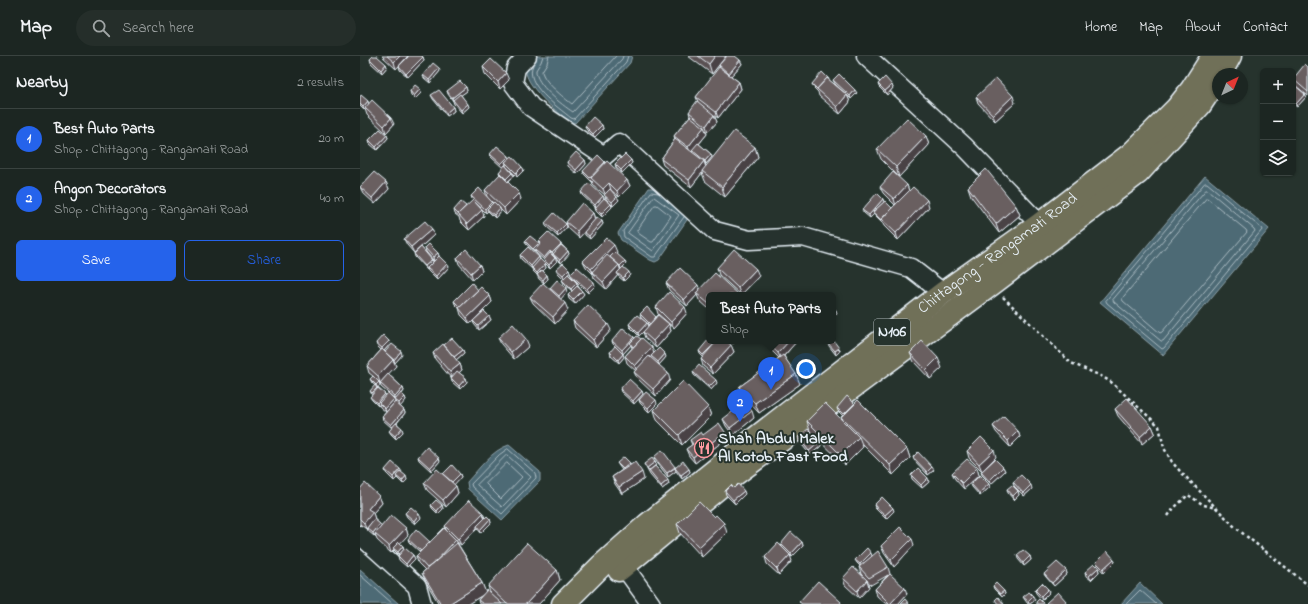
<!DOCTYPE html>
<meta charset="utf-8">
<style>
:root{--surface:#1c2622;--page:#252e2a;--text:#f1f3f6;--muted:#a0a5a5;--line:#3a4340;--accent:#2563eb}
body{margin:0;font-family:"Indie Flower",sans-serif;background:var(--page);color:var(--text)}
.controls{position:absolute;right:12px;top:12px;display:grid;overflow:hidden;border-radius:6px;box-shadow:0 1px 3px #0004}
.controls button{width:36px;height:36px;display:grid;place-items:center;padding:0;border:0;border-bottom:1px solid var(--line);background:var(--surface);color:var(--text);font:20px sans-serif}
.compass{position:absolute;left:852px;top:12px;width:36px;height:36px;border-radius:50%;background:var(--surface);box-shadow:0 1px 3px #0004;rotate:43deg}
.you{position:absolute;left:446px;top:313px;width:14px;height:14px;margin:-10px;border:3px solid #fff;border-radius:50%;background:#1a73e8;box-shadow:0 0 0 6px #1a73e833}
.badge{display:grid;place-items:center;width:26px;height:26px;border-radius:50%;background:var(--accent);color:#fff;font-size:13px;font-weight:700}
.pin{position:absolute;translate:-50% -33px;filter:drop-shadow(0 1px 2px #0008)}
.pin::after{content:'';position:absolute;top:21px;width:14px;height:12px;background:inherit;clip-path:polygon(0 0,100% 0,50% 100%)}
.popup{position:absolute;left:346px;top:236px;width:130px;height:52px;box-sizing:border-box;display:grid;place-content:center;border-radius:6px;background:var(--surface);filter:drop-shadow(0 1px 3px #0005);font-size:13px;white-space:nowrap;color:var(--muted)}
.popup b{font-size:15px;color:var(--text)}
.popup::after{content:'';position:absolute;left:50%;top:100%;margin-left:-8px;border:8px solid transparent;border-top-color:var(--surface)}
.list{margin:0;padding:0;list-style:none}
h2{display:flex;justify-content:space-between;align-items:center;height:52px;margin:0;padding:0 16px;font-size:17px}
h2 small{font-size:13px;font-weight:400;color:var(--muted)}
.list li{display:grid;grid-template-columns:26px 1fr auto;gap:12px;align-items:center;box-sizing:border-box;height:60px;padding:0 16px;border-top:1px solid var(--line)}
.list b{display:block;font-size:15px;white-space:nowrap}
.list p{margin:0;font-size:13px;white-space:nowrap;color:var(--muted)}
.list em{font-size:13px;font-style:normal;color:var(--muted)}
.actions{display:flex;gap:8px;padding:12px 16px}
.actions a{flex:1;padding:9px 0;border:1px solid var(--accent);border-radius:6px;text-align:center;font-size:14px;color:var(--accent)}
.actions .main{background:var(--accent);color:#fff}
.icon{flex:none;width:22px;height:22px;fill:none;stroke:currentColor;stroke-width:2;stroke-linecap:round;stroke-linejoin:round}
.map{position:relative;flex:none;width:948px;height:548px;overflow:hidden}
header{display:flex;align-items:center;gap:24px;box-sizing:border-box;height:56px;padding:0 20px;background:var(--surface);border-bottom:1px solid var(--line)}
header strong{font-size:19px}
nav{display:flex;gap:22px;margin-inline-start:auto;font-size:14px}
.search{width:280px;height:36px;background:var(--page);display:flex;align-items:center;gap:10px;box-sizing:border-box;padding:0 14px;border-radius:22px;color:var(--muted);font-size:15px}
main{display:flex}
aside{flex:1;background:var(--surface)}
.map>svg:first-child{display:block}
.water{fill:#4e6a74;stroke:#8ca0a9}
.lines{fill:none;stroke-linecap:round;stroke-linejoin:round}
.shore{stroke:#aabbc3;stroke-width:1}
.minor-casing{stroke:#e8f1f8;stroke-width:21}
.trunk-casing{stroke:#e8f1f8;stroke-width:25}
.path{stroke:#e8f1f8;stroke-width:2.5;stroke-dasharray:3 3;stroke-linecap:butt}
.minor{stroke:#26332d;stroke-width:18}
.trunk{stroke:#706f59;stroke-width:22}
.wall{fill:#5a5153;stroke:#e8f1f8}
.shaded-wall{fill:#4a4244;stroke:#e8f1f8}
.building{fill:#695e61;stroke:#e8f1f8}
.labels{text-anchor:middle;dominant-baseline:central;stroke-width:4;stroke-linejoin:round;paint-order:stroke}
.shield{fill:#26332d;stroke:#aeb8bb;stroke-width:1}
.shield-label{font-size:15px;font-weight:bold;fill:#e8f1f8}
.street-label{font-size:16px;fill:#e8f1f8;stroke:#26332d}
.poi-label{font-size:16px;font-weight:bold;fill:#e8f1f8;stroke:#26332d;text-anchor:start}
</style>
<header>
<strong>Map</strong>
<div class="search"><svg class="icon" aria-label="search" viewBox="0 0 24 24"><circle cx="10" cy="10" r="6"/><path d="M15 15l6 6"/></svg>Search here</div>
<nav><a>Home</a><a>Map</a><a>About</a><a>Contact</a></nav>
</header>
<main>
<aside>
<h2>Nearby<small>2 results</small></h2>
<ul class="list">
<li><span class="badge">1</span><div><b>Best Auto Parts</b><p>Shop · Chittagong - Rangamati Road</p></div><em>20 m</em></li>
<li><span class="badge">2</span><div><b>Angon Decorators</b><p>Shop · Chittagong - Rangamati Road</p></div><em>40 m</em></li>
</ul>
<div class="actions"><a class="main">Save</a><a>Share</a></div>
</aside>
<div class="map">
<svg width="948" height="548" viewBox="0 0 948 548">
<rect width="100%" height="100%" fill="#26332d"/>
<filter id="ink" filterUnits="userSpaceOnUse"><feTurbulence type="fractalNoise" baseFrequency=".025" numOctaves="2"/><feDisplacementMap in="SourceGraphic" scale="8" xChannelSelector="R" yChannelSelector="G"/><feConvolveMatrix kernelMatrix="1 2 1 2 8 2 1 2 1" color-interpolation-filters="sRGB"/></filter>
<g filter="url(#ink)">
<path class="water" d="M175 0H272L270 7 215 67C202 63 167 31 166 16 166 10 171 5 175 0Z
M845 120 909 173 803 299 740 246Z
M289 132H299L329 161 299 204 295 206 290 204 261 184 258 177Z
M149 389 180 416V425L142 464 108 433 107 426C119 413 132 394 149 389Z
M0 513 39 548H0Z
M780 527 802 548H761Z"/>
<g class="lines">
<path class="shore" d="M183 0 181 6 176 14C175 28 202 49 213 56L262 3 263 0
M189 0 187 7 182 15C183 25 204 42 212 48L256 0
M173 9C163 28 198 51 211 62L214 63 266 6 268 0
M845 127H847L901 172 902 174 804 292 802 293 747 247 746 245Z
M846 134H848L894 173 895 175 803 285H801L754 246 753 244Z
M298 137 291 136 263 175 264 181 292 201H295L324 161
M294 141 319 159 293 195 268 177Z
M847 142 886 174 887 176 802 276 800 277 763 245 762 243Z
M295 149H297L311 160 293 186H291L278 177 277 175Z
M148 393 175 417 176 422 142 458 112 431 111 428 139 399Z
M147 399 171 421 142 451 117 429Z
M147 407 162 421 141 443 126 428Z
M0 519 33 548
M766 548 780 534 796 548"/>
<defs>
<path id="minor" d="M167 0 156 12 153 27 171 51 244 100 259 87 355 175 389 184 443 181 551 212 583 237
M506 0 605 91 689 178
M0 479 57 530 62 548
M263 509 291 548"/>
<g id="trunk">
<path d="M860 18 870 0"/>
<path d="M259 514 374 419 632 228 778 117 840 49 858 22"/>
<path id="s1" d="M203 548 241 510 287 469 384 391 583 237 680 168 771 98 817 52 832 33 853 0"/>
</g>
</defs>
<use href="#minor" class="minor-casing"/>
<use href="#trunk" class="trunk-casing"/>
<path class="path" d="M643 241 711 307 741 320 751 326 799 370 804 392 812 406 819 414 876 472 948 529
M808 460 814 452 828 439 844 449 856 452"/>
<use href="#minor" class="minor"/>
<use href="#trunk" class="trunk"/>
</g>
<path class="wall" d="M22 0H48L36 13Z
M328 0H366L361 7 380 4 382 8 371 20 379 26 381 33 358 62 354 59 357 66 348 76 345 74 347 78 339 88 351 98 352 101 346 108 345 107 346 110 395 91 398 101 365 141 345 125 342 117 331 131 303 109 301 103 315 83 314 80 330 60 329 56 338 46 336 41 360 12 359 9 352 18Z
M63 1 64 4 48 21 40 14 39 10Z
M10 3 26 8 27 11 22 17 11 7Z
M123 11 149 24 140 33 125 18Z
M948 11V40L935 29 933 23V22Z
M80 15 70 27 64 22 63 19Z
M469 24 487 39 490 46 480 58 459 40 458 36 453 31 452 28Z
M473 24 497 37 491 43 475 28Z
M518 28 532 29 533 32 527 39 519 31Z
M933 28 945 38 946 41 937 51 933 48Z
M106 31 107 35 101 39 109 51 102 57 94 48 93 45 88 38 87 35Z
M60 33 61 37 55 43 51 39 50 35Z
M71 39 93 51 94 55 87 60 73 43Z
M0 41 34 68 26 77 7 59 5 53 4 54 0 50Z
M616 41 655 47 635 65 618 47Z
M242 69 243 73 234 82 226 73 225 70Z
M27 79 28 82 17 94 10 88 9 84Z
M566 80 569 89 539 121 521 103 517 93Z
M130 98 149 102 162 111 164 114 157 121 146 110V108L144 110 152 117 154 120 148 126 161 143 146 159 140 153 141 155 135 162 128 155 126 157 112 143 111 140 132 146 133 147 127 141 125 134 140 119 139 116 143 112 131 101Z
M225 104 226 108 217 118 208 110 207 106Z
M271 104 272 107 262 117 256 112 255 108Z
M245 106 267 124 270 130 259 141 251 134 259 144 253 150 246 143 245 139 233 129 232 125V126L224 118 223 115Z
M26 126 29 133 15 148 3 137 0 131Z
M547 129 549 135 569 151 538 184 524 170 522 166V167L515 160 514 158 510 162 504 157 502 154 524 146 532 152 535 149 523 137 520 131Z
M608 131 656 150 660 159 639 177 611 140Z
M221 136 243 140 244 142 251 148 252 151 242 161 236 155 235 152V151L222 139Z
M94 154H122L124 160 109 174 100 165 99 161 95 158Z
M233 157 235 163 242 165 243 168 230 183 225 179 224 176 219 182 208 172 206 166Z
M185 167 206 168 207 171 198 181 186 170Z
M72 173 74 179 61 191 72 204 73 206 74 205 66 196 65 192 78 197 79 200 87 208 89 211 77 224 68 215 67 213V214L55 201 54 197 47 189 44 183Z
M165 185 179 189 180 188 179 185 202 189 208 195 209 198 201 207 194 200 197 205 190 212 185 207 184 204 176 197 175 195V196L166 188Z
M257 196 256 197 266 208 261 213 260 212V214L270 219 264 225 259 221 258 219 246 233 234 222 233 218 226 211 223 205Z
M160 199 179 201 180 203 185 208 186 212 183 215 187 219 188 223 184 227 179 223 177 219 173 215 172 213 161 203Z
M97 202 120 209 122 215 113 224 99 208Z
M357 212 399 220 381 239 359 219Z
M196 213H209L210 216 208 219 218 230 224 238 215 248 209 243 208 239 212 235 204 228 202 224 204 223 198 217Z
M210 218 235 230 228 237 212 221Z
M306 227 340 233 349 239V253L339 244 337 239 327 250 309 234Z
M190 232 207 236 200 243 208 254 195 268 173 247 170 241 191 234Z
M130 240 132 246 110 268 101 259 99 252 95 248 94 245Z
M296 251 327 257 314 272 298 258Z
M280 258 296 261 309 268 311 275 296 292 285 282 283 276 279 280 270 271 269 268 287 267 288 270 289 269 281 262Z
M129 260 131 264 119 274 114 268 113 265Z
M213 265 251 274 236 291 215 272Z
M274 281V282L294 297 306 301 299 309 310 324 296 340 277 322 274 316 276 315 267 307 265 300 272 292 271 289 263 298 253 288 252 285Z
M138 282 169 290 154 303 141 288Z
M437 285 424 300 440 328 399 357 383 340 379 331 419 302 409 292 406 286Z
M467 286 479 292 480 295 476 299 469 290Z
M16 287 30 288 24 295 26 297 42 299 35 307 34 306 36 310 28 318 43 332 44 335 42 338 45 341 46 344 40 350 44 354 45 357 37 367 43 376 36 383 31 378 29 375 32 372 23 364 22 361 26 356 20 351 19 349 18 350 12 344 10 341 12 339 10 335 17 332V333L25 338 26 340 34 343 35 346 36 347V344L21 331 20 327 19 326 20 329 18 332 12 327 10 323 13 320 9 317 7 310 21 294 17 290Z
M84 289 103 294 104 297 96 304 100 308 102 314 99 317 106 322 107 326 100 333 92 326 91 322 75 303 73 297Z
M371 289 374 296 353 318 343 310 341 303 343 301 340 298 339 295Z
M250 296 264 301 259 307 251 300Z
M550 297 582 312 570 323 554 306Z
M333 316 357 327 351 334 334 319Z
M260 333 282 335 283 338 274 348 261 336Z
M279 344 297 348 289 356 280 347Z
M495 348 547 393 550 402 533 419 502 388 503 391 485 409 450 375 447 365 482 364 481 361 483 360 478 355 477 352Z
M348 351 351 360 322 389 297 364 294 354Z
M755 353 792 370 795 377 782 388 758 360Z
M394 362 373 379 366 370 363 363Z
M633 370 658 375 660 381 650 391 636 376Z
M343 379 367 382 335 407 329 400 326 393 332 389 330 384Z
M438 381 461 390 450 399 439 385Z
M607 395 636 401 622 415 609 402Z
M58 401 80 405 71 415 59 404Z
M294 401 315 411 329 413 330 416 322 423 316 415 308 421 295 404Z
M553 401 574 414 568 419 554 404Z
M295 406 296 409 295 410 309 428 302 433 290 419 284 408Z
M257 407H270V409L284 423 262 438 255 428 252 421 262 414 259 410Z
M643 411 645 415 631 428 622 419 621 416Z
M617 412 619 419 604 433 595 423 592 417Z
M25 414 41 416 47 424 43 428 37 422 34 425 26 417Z
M100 418 101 421 94 428 96 430 98 437 86 451 67 434 64 427 83 419Z
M551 419 569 426 562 432 552 423Z
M653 426 672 433 664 440 654 430Z
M611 428 630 431 620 440 612 431Z
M374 432 385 438 375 448 366 439 365 435Z
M0 433 19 440 22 447 13 457 15 464 20 468 21 471 46 472 48 479 40 487 43 490 44 493 53 499 55 503 47 511 39 504 38 500 39 499 34 494 31 497 17 484 15 479 14 480 8 475 7 472 6 473 0 468Z
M647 433 658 435 659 439 654 444 648 437Z
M71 449H82L83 453 78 458 72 452Z
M514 449 534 455 526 463 515 452Z
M45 457 61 462 55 468 47 461Z
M123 457 125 462 130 463 131 467 121 477 117 472 101 489 97 486 98 488 122 527 125 535 130 537 128 530 197 514 200 524 179 548H119L118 544 121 540 108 548H79L66 526 62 517 65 514 58 507 56 500 60 496 49 486 48 483 70 486 86 474 85 470Z
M354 461 367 477 342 501 320 477 317 468Z
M442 486 443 490 432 501 422 491 421 488Z
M554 489 534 511 524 497 521 490Z
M657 499 670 500 671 504 664 510 658 503Z
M512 500 528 511 530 518 547 538 538 548H526L517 540 515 533 528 519 511 529 501 518 499 511 500 510 497 507 495 504Z
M405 501 432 505 419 519 407 508Z
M754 503 755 506 744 517 737 509 736 506Z
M738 512 739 516 731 524 726 520 725 516Z
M706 514 707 518 694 530 686 521 684 518Z
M483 522 507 524 509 531 499 542 485 529Z
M633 530 644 535 645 538 642 541 634 533Z
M688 533 689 537 682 544 676 537 675 534Z
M663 541 675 544 670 548H668L665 544Z"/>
<path class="shaded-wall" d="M40 0H48L36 13 34 6Z
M355 0H366L352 18 349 8Z
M63 1 64 4 48 21 46 18Z
M380 4 382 8 370 21 369 18Z
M26 8 27 11 22 17 21 14Z
M79 12 80 15 70 27 69 24Z
M146 17 149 24 140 33 138 26Z
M379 26 381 33 358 62 356 56Z
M532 29 533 32 527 39 525 35Z
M106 31 107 35 93 45 92 42Z
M60 33 61 37 55 43 54 40Z
M495 34 497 37 491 43 490 40Z
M945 38 946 41 937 51 936 48Z
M487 39 490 46 480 58 477 51Z
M653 40 655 47 635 65 633 59Z
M8 45 9 49 4 54 3 51Z
M108 48 109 51 102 57 101 54Z
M93 51 94 55 87 60 86 57Z
M354 59 357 66 348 76 346 70Z
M31 62 34 68 26 77 24 70Z
M242 69 243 73 234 82 233 78Z
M344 71 347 78 333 95 332 94 333 95 331 98 328 91Z
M27 79 28 82 17 94 16 91Z
M566 80 569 89 539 121 536 111Z
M395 91 398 101 365 141 362 131Z
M351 98 352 101 346 108 345 105Z
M149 100 150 104 145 106 146 108 143 112 141 108Z
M225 104 226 108 217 118 216 114Z
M271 104 272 107 262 117 261 114Z
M344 105 346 112 342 115V117L331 131 329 124Z
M162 111 164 114 157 121 156 117Z
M152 117 154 120 147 126 146 123Z
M267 124 270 130 259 141 257 135Z
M26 126 29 133 15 148 12 142Z
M249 127 251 134 246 140 243 133Z
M547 129 549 135 536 150 534 143Z
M159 137 161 143 146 159 144 152Z
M243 140 245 144 236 152 235 149Z
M257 141 259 144 253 150 252 146Z
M523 143 524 146 513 156 514 158 510 162 509 159Z
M567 144 569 151 538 184 536 177Z
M132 146 133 149 127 153 128 155 126 157 125 153Z
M251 148 252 151 242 161 241 158Z
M656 150 660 159 639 177 636 168Z
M140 152 141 155 135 162 134 159Z
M122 154 124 160 109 174 107 168Z
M233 157 235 164 219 182 217 175Z
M242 165 243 168 230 183 229 180Z
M206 168 207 171 198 181 197 177Z
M72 173 74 179 54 197 51 191Z
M179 187 180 191 175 194V196L173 193Z
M201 188 202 191 193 198 194 200 193 201 192 197Z
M254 189 257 196 251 202 233 217 231 213Z
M190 195 191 198 185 205 184 202Z
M208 195 209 198 201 207 200 204Z
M78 197 79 200 74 205 73 201Z
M179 201 180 205 172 213 171 210Z
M195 202 197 205 190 212 189 209Z
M72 204 74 207 67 214 65 210Z
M265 205 266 208 261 213 260 210Z
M87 208 89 211 77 224 76 220Z
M185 208 186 212 178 220 177 217Z
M120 209 122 215 113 224 111 217Z
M259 209 261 216 257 217 258 219 246 233 243 226Z
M209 213 210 216 204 223 203 219Z
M396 213 399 220 381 239 378 232Z
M269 216 270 219 264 225 263 222Z
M187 219 188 223 184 227 183 224Z
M234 226 235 230 228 237 227 233Z
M217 227 218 230 213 236 211 233Z
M338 229 340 235 336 237 337 239 327 250 324 244Z
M206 232 207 236 200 244 199 240Z
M222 235 224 238 215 248 213 244Z
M130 240 132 246 110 268 107 262Z
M205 247 208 254 195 268 193 261Z
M325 251 327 257 314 272 311 266Z
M476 254 477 257 473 261V256Z
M129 260 131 264 119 274 118 270Z
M287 267 288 271 279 280 278 277Z
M248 268 251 274 236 291 233 284Z
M309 268 311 275 296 292 293 285Z
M274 281 275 284 270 287 271 289 263 298 262 294Z
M166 283 169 290 154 303 151 296Z
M29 285 30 288 23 296 22 292Z
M372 285H376L373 288Z
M429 285H437L421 303 418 297Z
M371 289 374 296 353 318 350 312Z
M292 291 294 298 277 316 275 310Z
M479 292 480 295 476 299 475 295Z
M103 294 104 297 96 304 94 301Z
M41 295 42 299 35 307 34 304Z
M263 298 264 301 259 307 258 304Z
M305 298 306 301 299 309 298 306Z
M578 302 582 312 570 323 566 314Z
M33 304 36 310 20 327 18 320Z
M100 308 102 314 92 323 90 316Z
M308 317 310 324 296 340 293 333Z
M436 318 440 328 399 357 395 347Z
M106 322 107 326 100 333 99 330Z
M356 324 357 327 351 334 349 331Z
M19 326 20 329 18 332 16 329Z
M43 332 44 335 36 344 35 341Z
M282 335 283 338 274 348 273 345Z
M25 338 26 341 18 350 17 347Z
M45 341 46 344 40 351 39 347Z
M34 343 35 346 26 356 25 353Z
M296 344 297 348 289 356 288 352Z
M348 351 351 360 322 389 319 379Z
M44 354 45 357 32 372 31 369Z
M392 355 394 362 373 379 370 372Z
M792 370 795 377 782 388 780 381Z
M42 372 43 376 36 383 35 380Z
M658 375 660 381 650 391 648 385Z
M365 376 367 382 335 407 333 401Z
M499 381 503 391 485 409 481 399Z
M460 386 461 390 450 399 449 395Z
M547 393 550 402 533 419 530 409Z
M634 394 636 401 622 415 619 408Z
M79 402 80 405 71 415 70 412Z
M295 406 296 409 288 415 287 412Z
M270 407 271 410 264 416 263 413Z
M572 411 574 414 568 419 567 416Z
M643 411 645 415 631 428 629 425Z
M315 412 316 415 308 421 307 417Z
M617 412 619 419 604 433 602 427Z
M40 413 42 416 36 420 37 422 34 425 33 421Z
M329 413 330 416 322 423 321 419Z
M282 416 284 423 262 438 259 431Z
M100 418 101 421 93 430 92 426Z
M46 420 47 424 43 428 42 425Z
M568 422 569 426 562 432 561 429Z
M308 424 309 428 302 433 301 430Z
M629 428 630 431 620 440 619 437Z
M671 429 672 433 664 440 663 437Z
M96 430 98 437 86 451 83 444Z
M384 435 385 438 375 448 373 444Z
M658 435 659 439 654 444 653 440Z
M19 440 22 447 13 457 15 463 6 473 4 467 8 453Z
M82 449 83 453 78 458 77 455Z
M533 452 534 455 526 463 525 459Z
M123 457 125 464 117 470V472L101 489 98 483Z
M59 458 61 462 55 468 54 465Z
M130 463 131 467 121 477 120 474Z
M364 467 367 477 342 501 339 491Z
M20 468 22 472 15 478V479L14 480 13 477Z
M46 472 48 479 35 493 33 492 34 494 31 497 29 490Z
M552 483 554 489 534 511 531 504Z
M96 484 99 491 68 513Z
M442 486 443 490 432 501 431 498Z
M43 490 44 493 39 499 38 496Z
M511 497 512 500 501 512 500 508Z
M53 499 55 503 47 511 46 508Z
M430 499 432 505 419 519 417 513Z
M670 500 671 504 664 510 663 507Z
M754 503 755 506 744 517 743 513Z
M738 512 739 516 731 524 729 520Z
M197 514 200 524 179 548H166Z
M706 514 707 518 694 530 692 527Z
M507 524 509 531 499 542 497 535Z
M122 527 126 537 108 548H89Z
M545 532 547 538 538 548H530Z
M688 533 689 537 682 544 681 540Z
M644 535 645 538 642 541 640 538Z
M673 540 675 544 670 548H669L668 545Z"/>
<path class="building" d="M13 0H17L26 8 21 14 10 3Z
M27 0H40L34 6Z
M49 0H62L63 1 46 18 39 10Z
M338 0H355L349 8Z
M367 0H375L380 4 369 18 359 9Z
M131 3 146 17 138 26 123 11Z
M73 7 79 12 69 24 63 19Z
M945 8 948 11V36L933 23Z
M359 11 379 26 356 56 336 41Z
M462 16 469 23 467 22 457 33 452 28Z
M479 18 495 34 490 40 473 24Z
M525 21 532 29 525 35 518 28Z
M467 22 487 39 477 51 457 33Z
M636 22 653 40 633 59 616 41Z
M100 25 106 31 92 42 87 35Z
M933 28 945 38 936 48 933 46Z
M55 29 60 33 54 40 50 35Z
M79 34 93 51 86 57 71 39Z
M100 38 108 48 101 54 93 44Z
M1 39 8 45 3 51 0 48V41Z
M12 44 31 62 24 70 5 52Z
M337 45 354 59 346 70 329 56Z
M330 60 344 71 328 91 314 80Z
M233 61 242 69 233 78 225 70Z
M547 62 566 80 536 111 517 93Z
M20 73 27 79 16 91 9 84Z
M374 75 395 91 362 131 342 115Z
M315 83 344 105 329 124 301 103Z
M338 87 351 98 345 105 332 94Z
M137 90 149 100 141 108 130 98Z
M216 96 225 104 216 114 207 106Z
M265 98 271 104 261 114 255 108Z
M238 99 245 106 230 122 223 115Z
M152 100 162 111 156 117 145 106Z
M247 105 267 124 257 135 249 127 243 133 231 122Z
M145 109 152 117 146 123 139 116Z
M626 113 656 150 636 168 608 131Z
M14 116 26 126 12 142 0 131Z
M533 116 547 129 534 143 520 131Z
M140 118 159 137 144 152 125 134Z
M229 127 243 140 235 149 221 136Z
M553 131 567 144 536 177 521 163Z
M119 132 132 146 125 153 111 140Z
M250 133 257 141 252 146 244 139Z
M517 137 523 143 509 159 502 154Z
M244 142 251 148 241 158 235 152Z
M113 144 122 154 107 168 98 158Z
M525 145 532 152 521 164 513 156Z
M101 146 106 150 98 158 94 154Z
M134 146 140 152 134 159 127 153Z
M222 147 233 157 217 175 206 166Z
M194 157 206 168 197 177 185 167Z
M237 161 242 165 229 180 224 176Z
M65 165 72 173 51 191 44 183Z
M188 176 201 188 192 197 190 195 184 202 175 194 181 187 179 185Z
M170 180 179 187 173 193 165 185Z
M246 182 254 189 231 213 223 205Z
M69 188 78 197 73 201 65 192Z
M201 189 208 195 200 204 193 198Z
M61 191 72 204 65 210 54 198Z
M168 191 179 201 171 210 160 199Z
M106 193 120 209 111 217 97 202Z
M374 193 396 213 378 232 357 212Z
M255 196 265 205 260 210 250 201Z
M190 197 195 202 189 209 184 204Z
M247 199 259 209 243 226 232 216Z
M79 200 87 208 76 220 67 212Z
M180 203 185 208 177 217 172 212Z
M203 207 209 213 203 219 196 213Z
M217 211 234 226 227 233 210 218Z
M263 211 269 216 263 222 257 217Z
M320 212 338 229 324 244 306 227Z
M182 214 187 219 183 224 177 219Z
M355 217 379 239H349V248L336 237Z
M208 218 217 227 211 233 202 224Z
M197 224 206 232 199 240 190 232Z
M112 227 118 234 100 251 94 245Z
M183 227 205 247 193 261 170 241Z
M217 230 222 235 213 244 208 239Z
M121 231 130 240 107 262 99 252Z
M309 236 325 251 311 266 296 251Z
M228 249 248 268 233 284 213 265Z
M287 251 296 261 290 268 280 258Z
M473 251 476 254 473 256Z
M124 255 129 260 118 270 113 265Z
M277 259 287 267 278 277 269 268Z
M298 259 309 268 293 285 283 276Z
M153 268 166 283 151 296 138 282Z
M263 272 274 281 262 294 252 285Z
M23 279 29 285 22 292 16 287Z
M277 280 281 283 273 291 270 287Z
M92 282 103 294 94 301 84 289Z
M282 282 292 291 275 310 265 300Z
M349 283V285H357L343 299 339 295Z
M473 284 479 292 475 295 467 286 469 285H473Z
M357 285H366L371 289 350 312 341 303Z
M407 285H429L418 297 406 286Z
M562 285 578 302 566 314 550 297Z
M32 288 41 295 34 304 25 296Z
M83 288 100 308 90 316 73 297Z
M255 290 263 298 258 304 250 296Z
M299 292 305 298 298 306 291 300Z
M22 293 33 304 18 320 7 310Z
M423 299 436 318 395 347 379 331Z
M289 300 308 317 293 333 274 316Z
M339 309 356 324 349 331 333 316Z
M97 315 106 322 99 330 91 322Z
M28 318 43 332 35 341 20 327Z
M13 320 19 326 16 329 10 323Z
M269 323 282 335 273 345 260 333Z
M323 325 348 351 319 379 294 354Z
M15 329 17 332 12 337 10 335Z
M18 332 25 338 17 347 10 341Z
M286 336 296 344 288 352 279 344Z
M28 337 34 343 25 353 19 347Z
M41 337 45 341 39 347 35 344Z
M487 340 495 348 484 359 477 352Z
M767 342 792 370 780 381 755 353Z
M498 344 547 393 530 409 481 361Z
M35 346 44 354 31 369 22 361Z
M385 346 392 355 370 372 363 363Z
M465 347 499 381 481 399 447 365Z
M644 360 658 375 648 385 633 370Z
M36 367 42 372 35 380 29 375Z
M359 367 365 376 333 401 326 393 333 388 330 384 341 376 343 379Z
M448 373 460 386 449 395 438 381Z
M621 381 634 394 619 408 607 395Z
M67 391 79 402 70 412 58 401Z
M302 394 315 411 307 417 294 401Z
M558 396 572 411 567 416 553 401Z
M264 401 270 407 263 413 257 407Z
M292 402 295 406 287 412 284 408Z
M607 403 617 412 602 427 592 417Z
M635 403 643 411 629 425 621 416Z
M323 405 329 413 321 419 315 412Z
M32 406 40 413 33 421 25 414Z
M275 406 282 416 259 431 252 421Z
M92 409 100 418 92 426 83 418Z
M295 410 308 424 301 430 289 415Z
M558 412 568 422 561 429 551 419Z
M77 413 96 430 83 444 64 427Z
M40 415 46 420 42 425 36 420Z
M620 419 629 428 619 437 611 428Z
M661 419 671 429 663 437 653 426Z
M5 427 19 440 8 453 13 456 4 467 0 463V433Z
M378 428 384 435 373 444 365 435 371 429 374 432Z
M652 429 658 435 653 440 647 433Z
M522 441 533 452 525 459 514 449Z
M76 444 82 449 77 455 71 449Z
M109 444 123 457 98 483 85 470Z
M339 446 354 461 356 459 364 467 339 491 317 468Z
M51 451 59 458 54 465 45 457Z
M31 459 46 472 29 490 15 478Z
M127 460 130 463 120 474 117 470Z
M14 463 20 468 13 477 7 472Z
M540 471 552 483 531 504 521 490Z
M84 472 96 484 74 507 67 512 56 500Z
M56 473 70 486 61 495 48 483Z
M431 476 442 486 431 498 421 488Z
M39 486 43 490 38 496 33 492Z
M97 487 122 527 89 548H81L62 517Z
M167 487 197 514 166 548H147L128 530Z
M418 487 430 499 417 513 405 501Z
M45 492 53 499 46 508 38 500Z
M507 492 511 497 500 508 495 504Z
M663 494 670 500 663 507 657 499Z
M518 495 528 511 509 522 499 511Z
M747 495 754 503 743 513 736 506Z
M697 506 706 514 692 527 684 518Z
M734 508 738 512 729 520 725 516Z
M493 511 507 524 497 535 483 522Z
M530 518 545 532 530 548 515 533Z
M458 525 481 546 480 548H442L439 546Z
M636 527 644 535 640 538 633 530Z
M682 527 688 533 681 540 675 534Z
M127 534 142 548H123L118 544Z
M669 536 673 540 668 545 663 541Z
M698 536 706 545 704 548H688L686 547Z
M638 541 644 548H638L635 544Z
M545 543 549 548H540Z
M679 543 684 548H677L676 546Z"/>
</g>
<defs>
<symbol id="restaurant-ring" viewBox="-11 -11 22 22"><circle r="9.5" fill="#26332d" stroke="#ff9aa2" stroke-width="1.5"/><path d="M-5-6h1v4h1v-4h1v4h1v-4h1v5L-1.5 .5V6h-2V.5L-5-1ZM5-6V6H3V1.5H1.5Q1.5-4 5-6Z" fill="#ff9aa2"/></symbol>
</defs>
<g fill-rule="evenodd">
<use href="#restaurant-ring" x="333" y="381" width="22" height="22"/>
</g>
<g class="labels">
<rect class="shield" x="514" y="263" width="36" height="26" rx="3"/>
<g class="shield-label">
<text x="532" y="276">N106</text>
</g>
<g class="street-label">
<text stroke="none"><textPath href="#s1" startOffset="559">Chittagong - Rangamati Road</textPath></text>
</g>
<g class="poi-label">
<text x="358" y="383">Shah Abdul Malek<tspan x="358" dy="18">Al Kotob Fast Food</tspan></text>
</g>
</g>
</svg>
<div class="controls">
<button>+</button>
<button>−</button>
<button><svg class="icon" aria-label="layers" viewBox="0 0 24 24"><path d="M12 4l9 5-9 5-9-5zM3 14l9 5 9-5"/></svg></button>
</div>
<svg class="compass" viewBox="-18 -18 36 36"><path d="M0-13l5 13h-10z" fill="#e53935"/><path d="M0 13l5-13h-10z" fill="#a0a5a5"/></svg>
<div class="you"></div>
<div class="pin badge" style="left:411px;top:334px">1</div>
<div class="popup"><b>Best Auto Parts</b>Shop</div>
<div class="pin badge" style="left:380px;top:366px">2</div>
</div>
</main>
